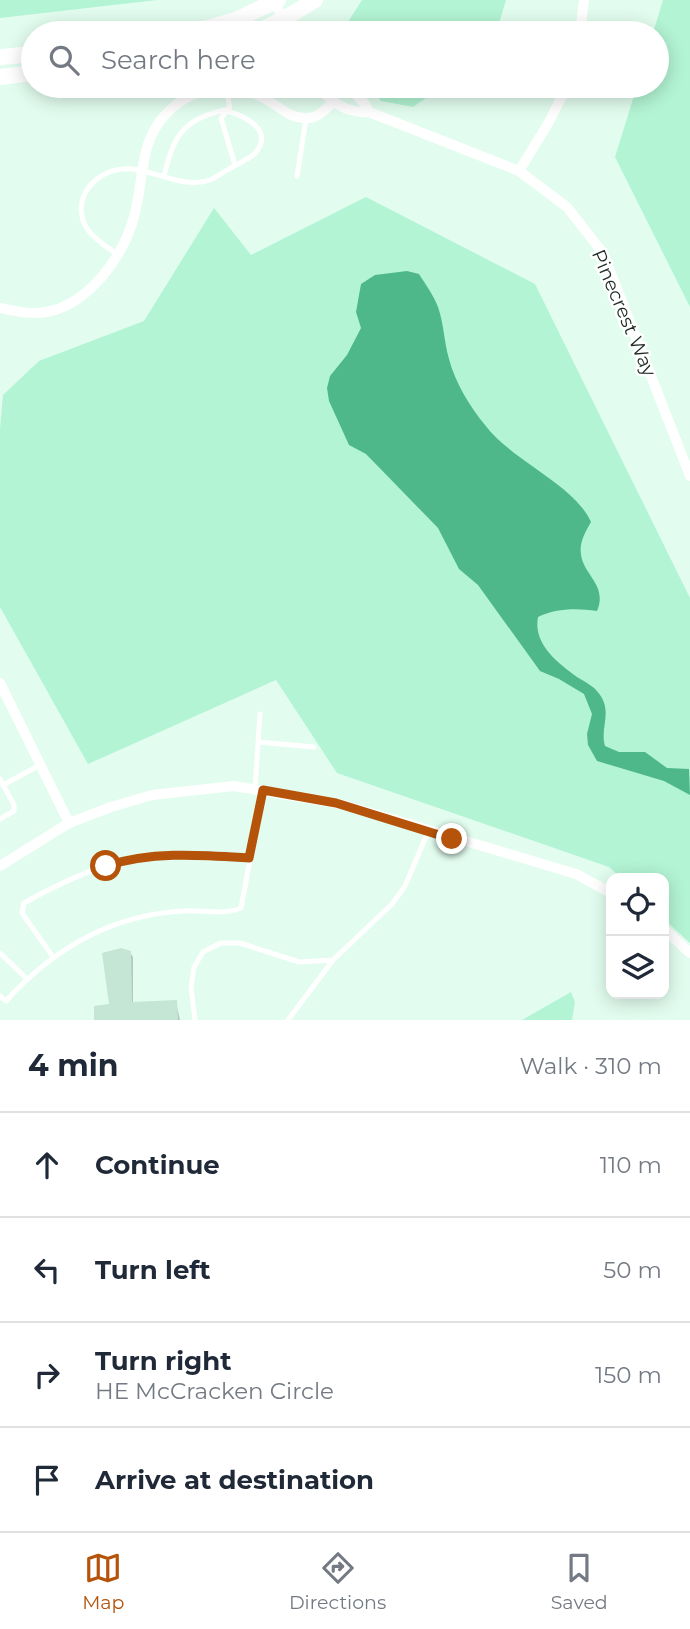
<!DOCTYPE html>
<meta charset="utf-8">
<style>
:root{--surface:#fff;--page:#f6f6f7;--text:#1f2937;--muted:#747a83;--line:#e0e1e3;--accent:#b45309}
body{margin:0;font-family:Montserrat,sans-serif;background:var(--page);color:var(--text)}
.controls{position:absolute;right:21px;bottom:21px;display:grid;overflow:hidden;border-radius:14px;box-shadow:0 4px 18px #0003}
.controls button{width:63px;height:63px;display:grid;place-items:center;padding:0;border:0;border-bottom:2px solid var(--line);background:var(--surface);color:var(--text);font:35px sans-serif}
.stop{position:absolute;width:21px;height:21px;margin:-16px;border:5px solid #b45309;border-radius:50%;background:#fff}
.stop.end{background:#b45309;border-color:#fff;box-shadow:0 2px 7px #0008}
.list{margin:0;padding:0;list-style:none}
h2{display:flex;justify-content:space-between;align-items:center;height:91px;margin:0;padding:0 28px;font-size:30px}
h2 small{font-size:23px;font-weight:400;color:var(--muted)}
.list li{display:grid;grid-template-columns:46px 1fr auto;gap:21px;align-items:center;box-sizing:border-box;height:105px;padding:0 28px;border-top:2px solid var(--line)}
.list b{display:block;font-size:26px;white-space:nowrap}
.list p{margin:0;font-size:23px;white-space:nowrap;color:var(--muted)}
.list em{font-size:23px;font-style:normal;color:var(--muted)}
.icon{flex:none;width:38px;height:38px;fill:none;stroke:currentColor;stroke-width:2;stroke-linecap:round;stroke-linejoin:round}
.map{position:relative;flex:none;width:690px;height:1020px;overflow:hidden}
.search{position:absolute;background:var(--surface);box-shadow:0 4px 18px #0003;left:21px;right:21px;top:21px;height:77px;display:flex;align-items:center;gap:18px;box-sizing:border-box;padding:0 24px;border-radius:38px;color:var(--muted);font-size:26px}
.sheet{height:511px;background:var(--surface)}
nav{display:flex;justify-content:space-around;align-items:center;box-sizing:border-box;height:98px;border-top:2px solid var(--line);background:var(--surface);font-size:19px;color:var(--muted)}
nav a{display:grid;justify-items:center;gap:4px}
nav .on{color:var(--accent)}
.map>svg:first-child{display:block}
.green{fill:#b3f4d4}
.water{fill:#4eb88b}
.shadow{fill:#0003}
.building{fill:#c5e6d4}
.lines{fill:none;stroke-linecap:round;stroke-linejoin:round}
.lane{stroke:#fff;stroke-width:5}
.street{stroke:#fff;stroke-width:10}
.secondary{stroke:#fff;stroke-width:16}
.route{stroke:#b45309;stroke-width:9}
.labels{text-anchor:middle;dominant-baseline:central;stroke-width:5;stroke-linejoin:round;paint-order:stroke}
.street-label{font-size:19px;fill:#1f2c25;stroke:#fff}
</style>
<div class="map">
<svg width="690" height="1020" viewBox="0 0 690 1020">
<rect width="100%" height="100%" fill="#e2fdef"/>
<path class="green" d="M0 0H157L0 18Z
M362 0H506L496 33H341Z
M663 0H690V307L615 157 637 86H657V33H653Z
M369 86H443L413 107 381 101Z
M366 197 535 284 690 598V943L664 919V878H621L609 867 337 773 276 680 88 764 0 607V429L3 395 39 361 144 321 214 208 251 255Z
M571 992 575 1002 572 1020H522Z"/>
<path class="water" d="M407 271 419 274C426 285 434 296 438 307 444 324 444 342 449 359 455 382 470 407 485 425 512 461 574 484 591 522 586 531 579 542 581 554 583 575 608 585 597 611 577 608 556 608 538 617 533 644 557 662 577 677 587 683 596 687 602 698 611 715 600 729 605 746L619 752H645L667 768 689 769 690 795 664 781 597 761 588 745 587 734 592 714 584 694 559 679 540 671 478 585 459 569 438 528 366 454 349 445 329 401 327 388 330 376 347 355 361 328 356 312 361 284 375 275Z"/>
<path class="shadow" d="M130 952 133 957V1004L176 1002 180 1020H95L111 1006Z"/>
<path class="building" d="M121 948 131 951 132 1002 177 1000 178 1020H94V1006L109 1004 102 953Z"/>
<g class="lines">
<path class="lane" d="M333 102 347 86
M229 109 221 118 235 165
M164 176C174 134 184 118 229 109
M297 176 306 119
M117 254C107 247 95 240 88 230 81 220 79 207 84 195 87 189 92 183 97 179 134 150 172 193 210 180 217 177 223 172 229 169 236 164 251 159 256 152 273 131 247 117 230 112L227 87
M258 742 314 747
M0 779 14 805V811L0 819
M3 785 40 765
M255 788 260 714
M0 953 26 978
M53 957 22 913 24 903C56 885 88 870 124 860 164 850 209 856 249 858
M0 996 6 1001C53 949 110 915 183 911 202 909 222 916 241 908L263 790
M195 1020 191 987 194 967 203 952 221 943H240L299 962 333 960
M288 1020 333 960 392 904 405 886 428 832"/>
<path class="street" d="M274 2 284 19 288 33
M284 19 296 27 300 33
M580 33 584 0
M315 86C332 101 345 114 369 112L519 171 567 207 603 253 690 476
M348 86 365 104 369 112
M519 171 549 122 567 86
M0 308C16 311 31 315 47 312 91 303 125 254 135 213 144 178 139 141 167 113 194 85 236 80 269 101 281 108 291 119 307 118 318 118 326 109 333 102
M0 683 69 823
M0 866 69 823 111 807 152 795 234 786 336 803 399 821 576 874 611 893
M664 929 690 953"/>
<path class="secondary" d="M190 33 236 20 278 0
M255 33 284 19 315 0
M0 57 33 54
M0 77 33 73"/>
</g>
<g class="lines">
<path class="route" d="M106 866C152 851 201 855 249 858L263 790 336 803 452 839"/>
</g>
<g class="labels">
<g class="street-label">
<text transform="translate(624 313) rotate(67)">Pinecrest Way</text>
</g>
</g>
</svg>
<div class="controls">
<button><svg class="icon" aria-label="locate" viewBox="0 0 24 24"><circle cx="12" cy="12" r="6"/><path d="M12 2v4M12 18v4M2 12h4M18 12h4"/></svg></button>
<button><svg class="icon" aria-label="layers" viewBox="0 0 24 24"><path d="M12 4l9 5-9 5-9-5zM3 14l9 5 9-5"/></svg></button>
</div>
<div class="stop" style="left:106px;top:866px"></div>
<div class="stop end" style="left:452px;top:839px"></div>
<div class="search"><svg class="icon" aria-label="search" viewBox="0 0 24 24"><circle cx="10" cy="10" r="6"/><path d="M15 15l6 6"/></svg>Search here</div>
</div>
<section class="sheet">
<h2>4 min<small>Walk · 310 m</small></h2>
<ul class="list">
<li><svg class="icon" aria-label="ahead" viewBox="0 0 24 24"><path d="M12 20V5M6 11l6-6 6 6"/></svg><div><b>Continue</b></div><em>110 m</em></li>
<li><svg class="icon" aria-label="left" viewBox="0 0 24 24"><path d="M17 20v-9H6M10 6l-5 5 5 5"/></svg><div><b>Turn left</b></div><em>50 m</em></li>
<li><svg class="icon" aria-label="right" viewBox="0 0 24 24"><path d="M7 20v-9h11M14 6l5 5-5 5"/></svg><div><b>Turn right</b><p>HE McCracken Circle</p></div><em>150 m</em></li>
<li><svg class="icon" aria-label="arrive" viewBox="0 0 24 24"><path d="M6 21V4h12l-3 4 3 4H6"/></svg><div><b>Arrive at destination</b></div></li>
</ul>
</section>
<nav>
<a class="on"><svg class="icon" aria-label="map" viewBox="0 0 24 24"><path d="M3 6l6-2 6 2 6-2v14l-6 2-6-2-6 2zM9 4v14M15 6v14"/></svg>Map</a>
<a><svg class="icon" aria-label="directions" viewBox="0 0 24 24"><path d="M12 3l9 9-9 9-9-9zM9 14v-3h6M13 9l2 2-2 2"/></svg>Directions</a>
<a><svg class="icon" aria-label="saved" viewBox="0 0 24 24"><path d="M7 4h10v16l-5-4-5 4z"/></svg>Saved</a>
</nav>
